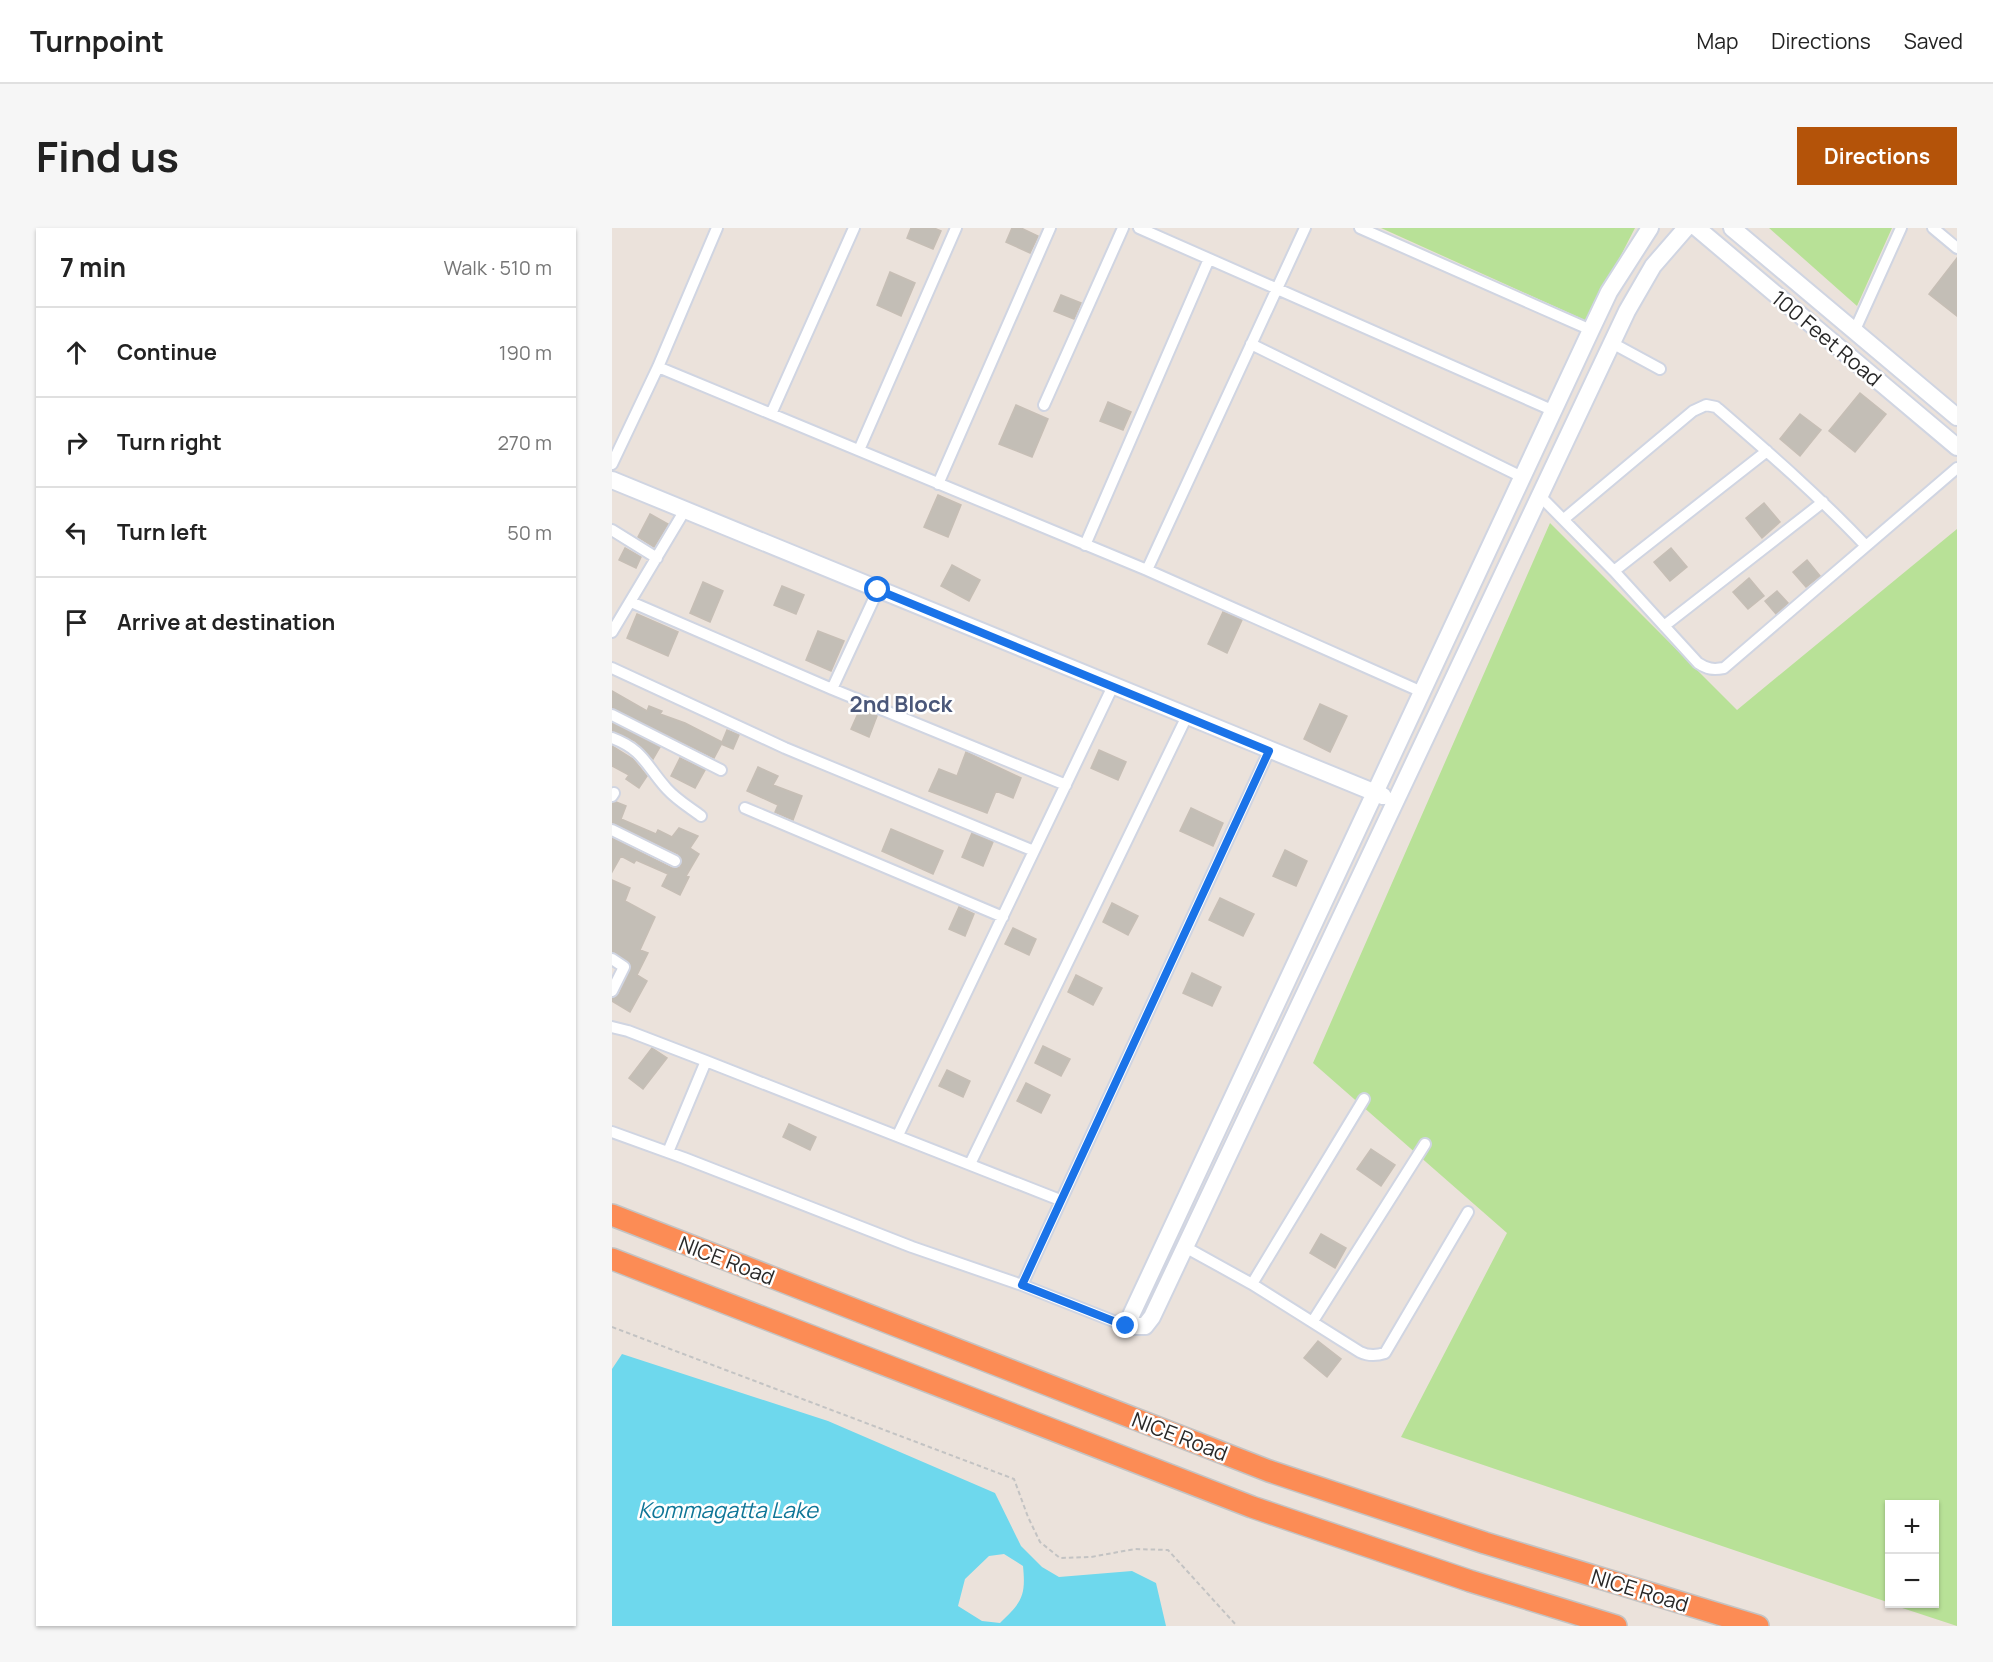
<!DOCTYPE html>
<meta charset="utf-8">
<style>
:root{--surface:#fff;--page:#f6f6f6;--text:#222;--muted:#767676;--line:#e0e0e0;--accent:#b45309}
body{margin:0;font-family:Manrope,sans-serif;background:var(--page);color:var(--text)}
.controls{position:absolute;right:18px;bottom:18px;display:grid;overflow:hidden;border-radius:0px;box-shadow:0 2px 4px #0004}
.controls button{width:54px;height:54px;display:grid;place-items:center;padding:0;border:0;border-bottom:2px solid var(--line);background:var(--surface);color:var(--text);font:30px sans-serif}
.stop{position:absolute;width:18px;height:18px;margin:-14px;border:4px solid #1a73e8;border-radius:50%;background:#fff}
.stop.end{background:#1a73e8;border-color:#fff;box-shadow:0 2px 6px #0008}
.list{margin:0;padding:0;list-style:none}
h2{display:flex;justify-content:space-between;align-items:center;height:78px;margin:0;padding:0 24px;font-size:26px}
h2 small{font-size:20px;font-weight:400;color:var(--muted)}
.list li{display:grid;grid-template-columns:39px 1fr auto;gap:18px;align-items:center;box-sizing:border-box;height:90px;padding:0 24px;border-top:2px solid var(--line)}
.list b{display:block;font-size:22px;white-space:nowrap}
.list em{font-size:20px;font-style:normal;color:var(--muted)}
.icon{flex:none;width:33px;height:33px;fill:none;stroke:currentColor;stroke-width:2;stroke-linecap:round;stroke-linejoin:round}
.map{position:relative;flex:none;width:1345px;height:1398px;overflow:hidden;border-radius:0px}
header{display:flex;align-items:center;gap:36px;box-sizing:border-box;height:84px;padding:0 30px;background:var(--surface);border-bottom:2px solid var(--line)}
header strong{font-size:28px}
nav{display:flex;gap:33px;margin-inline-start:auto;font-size:21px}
.intro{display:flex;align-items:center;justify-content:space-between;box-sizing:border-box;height:144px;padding:0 36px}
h1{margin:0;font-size:42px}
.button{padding:15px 27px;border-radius:0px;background:var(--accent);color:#fff;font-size:21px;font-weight:700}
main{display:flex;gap:36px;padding:0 36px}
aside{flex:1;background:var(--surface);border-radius:0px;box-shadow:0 2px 4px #0004}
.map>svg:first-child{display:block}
.green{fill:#b8e197}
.water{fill:#6ed8ed;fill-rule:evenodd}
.building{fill:#c3beb6;stroke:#c6beb5;stroke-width:1.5}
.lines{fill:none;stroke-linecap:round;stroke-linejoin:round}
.street-casing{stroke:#d0d5e2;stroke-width:14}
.secondary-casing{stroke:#d0d5e2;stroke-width:20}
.highway-casing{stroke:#c3c3c3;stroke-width:24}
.path{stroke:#c3c3c3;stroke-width:2;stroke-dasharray:4.5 3;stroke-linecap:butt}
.street{stroke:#fff;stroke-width:10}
.secondary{stroke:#fff;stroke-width:16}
.highway{stroke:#fc8c55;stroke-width:21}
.route{stroke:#1a73e8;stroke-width:8}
.labels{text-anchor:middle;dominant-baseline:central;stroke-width:5;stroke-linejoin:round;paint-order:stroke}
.street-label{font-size:21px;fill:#292929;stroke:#fff}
.neighbourhood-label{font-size:22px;font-weight:bold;fill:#4a5779;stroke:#fff}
.water-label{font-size:22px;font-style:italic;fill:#0f7697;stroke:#fff}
</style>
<header>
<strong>Turnpoint</strong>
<nav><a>Map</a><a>Directions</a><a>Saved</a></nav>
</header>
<div class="intro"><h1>Find us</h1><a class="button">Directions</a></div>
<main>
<aside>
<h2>7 min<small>Walk · 510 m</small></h2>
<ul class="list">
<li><svg class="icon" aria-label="ahead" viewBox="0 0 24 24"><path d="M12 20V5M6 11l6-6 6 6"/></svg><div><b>Continue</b></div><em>190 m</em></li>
<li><svg class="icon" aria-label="right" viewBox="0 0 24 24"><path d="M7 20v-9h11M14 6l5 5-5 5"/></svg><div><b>Turn right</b></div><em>270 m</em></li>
<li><svg class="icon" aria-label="left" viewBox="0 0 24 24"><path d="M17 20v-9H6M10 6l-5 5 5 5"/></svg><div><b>Turn left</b></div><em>50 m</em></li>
<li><svg class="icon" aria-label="arrive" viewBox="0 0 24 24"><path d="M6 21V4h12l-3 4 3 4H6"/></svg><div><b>Arrive at destination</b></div></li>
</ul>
</aside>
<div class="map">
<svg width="1345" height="1398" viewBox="0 0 1345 1398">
<rect width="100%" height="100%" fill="#ebe2db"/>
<path class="green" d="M769 0H1023L975 93Z
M1157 0H1280L1245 78Z
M938 295 1125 482 1345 301V1398L1278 1376H1322V1276H1278V1375L789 1209 895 1005 701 835Z"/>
<path class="water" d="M10 1126 216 1193 383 1265 409 1318 430 1339 447 1349 520 1343 544 1355 554 1398H0V1141ZM392 1326 411 1338C414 1368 410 1374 388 1395L370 1393 346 1378 353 1351 377 1328Z"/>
<path class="building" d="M299 0H322L329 3 321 21 295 10Z
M400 0H409L426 8 418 25 394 14Z
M1345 30V88L1317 66Z
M278 44 303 55 289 88 265 77Z
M449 67 469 75 462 91 442 83Z
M1248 165 1274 186 1243 224 1217 203Z
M496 174 519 184 511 202 488 193Z
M404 177 436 191 420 229 387 216Z
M1188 186 1209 202 1188 228 1168 211Z
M326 267 349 277 336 309 312 299Z
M1152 275 1168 294 1150 310 1134 290Z
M38 286 56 296 42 319 26 309Z
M13 320 29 329 24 340 7 332Z
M1059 320 1075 339 1058 353 1042 334Z
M1195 332 1208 348 1194 359 1181 344Z
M340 337 368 352 357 373 329 358Z
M1137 350 1152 368 1136 381 1121 364Z
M91 354 111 363 98 394 78 385Z
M170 358 192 367 184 386 162 377Z
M1165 363 1176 375 1164 386 1153 373Z
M611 384 630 392 615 425 596 416Z
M25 386 66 404 56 428 15 410Z
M206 403 232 413 219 443 194 432Z
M0 463 35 483 37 478 50 483 48 486 73 495 110 514 115 502 127 507 121 521 109 516 110 515 102 530 0 480Z
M708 476 735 488 718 524 692 511Z
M248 481 265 488 257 509 239 501Z
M0 495 48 519 41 531 23 513 0 503Z
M0 518 21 531 35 548 27 560 14 551 17 547 0 538Z
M487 522 514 534 506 552 479 540Z
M354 524 409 550 401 570 384 563 375 585 317 563 327 541 345 548Z
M68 530 93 542 83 560 59 548Z
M146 539 166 548 161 557 190 568 181 592 163 584 166 577 135 563Z
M4 574 14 578 9 591 44 606 46 602 60 609 67 600 86 608 78 620 87 626 74 648 77 649 68 667 50 658 56 646 24 632 22 635 9 628 0 644V610L60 640 68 639 70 633 66 626 0 595V575Z
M579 580 611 595 601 618 568 603Z
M279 601 331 623 321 646 270 623Z
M360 605 381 614 371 638 350 629Z
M673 622 695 633 684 658 661 648Z
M0 652 18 660 13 673 43 689 28 722 36 725 25 747 35 753 18 784 0 773V770L7 766 19 739 16 733 0 724Z
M608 670 642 686 631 708 597 692Z
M500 675 526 688 516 707 491 694Z
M347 679 362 686 353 708 337 701Z
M401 700 424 711 417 727 393 716Z
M580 745 609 759 600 778 571 765Z
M464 747 490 760 481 777 456 764Z
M431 818 458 831 449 848 423 835Z
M40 820 55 830 31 861 17 850Z
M335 842 358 853 351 869 327 858Z
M414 855 438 867 429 885 405 873Z
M177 896 204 909 198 922 171 909Z
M759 921 783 937 769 958 745 941Z
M709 1006 734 1020 723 1040 698 1025Z
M706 1113 729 1131 715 1149 692 1130Z"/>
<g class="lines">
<defs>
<path id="street" d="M527 0 942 183
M748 0 979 102
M1321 0 1345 20
M1242 104 1289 0
M1000 115 1048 141
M639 116 910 249
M46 139 535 342 810 464
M432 177 511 0
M159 186 242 0
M247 222 344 0
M0 236 46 139 105 0
M326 256 438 0
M928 268 1002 343 1086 435C1095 441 1101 442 1112 440L1345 240
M952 291 1081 183 1094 177 1104 179C1156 224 1207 268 1254 318
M0 302 45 330
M473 317 597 31
M535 342 693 0
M1002 343 1155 223
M19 374 220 461 454 557
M1052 398 1211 274
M0 404 73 282
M0 440 173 520 422 623
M220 461 266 362
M0 487 109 542
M0 510C32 522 34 538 55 561 65 572 77 579 89 588
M0 568 2 565
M133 580 391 689
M0 602 63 633
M0 731 12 739 0 763
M0 799 16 803 94 833 448 972
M0 904 72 930 300 1019 410 1057 514 1098
M286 907 501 458
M56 924 94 833
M358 936 575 488
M573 1019 640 1056 748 1124C756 1128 764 1128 773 1125L856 984
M640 1056 752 871
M410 1057 657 523
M701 1093 813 916"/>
<path id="secondary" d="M1038 0 997 64 979 102 514 1098H533L540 1089 1015 83 1041 38 1074 0
M1085 0 1345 219
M1120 0 1345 189
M0 252 771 568"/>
<path id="highway" d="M0 987 657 1243 873 1315 1146 1398
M0 1031 640 1279 858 1353 1004 1398"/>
</defs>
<use href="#street" class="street-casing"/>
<use href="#secondary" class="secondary-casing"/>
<use href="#highway" class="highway-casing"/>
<path class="path" d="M0 1099 402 1251 416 1289 428 1314 448 1330 479 1329 523 1321 556 1322 625 1398"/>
<use href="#street" class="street"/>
<use href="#secondary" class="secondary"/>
<use href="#highway" class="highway"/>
</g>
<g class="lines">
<path class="route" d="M266 362 657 523 410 1057 514 1098"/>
</g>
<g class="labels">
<g class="street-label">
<text transform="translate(1215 110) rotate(40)">100 Feet Road</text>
<text transform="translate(115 1032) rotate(21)">NICE Road</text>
<text transform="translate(568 1208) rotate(21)">NICE Road</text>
<text transform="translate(1028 1362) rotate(17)">NICE Road</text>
</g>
<g class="neighbourhood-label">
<text x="289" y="476">2nd Block</text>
</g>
<g class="water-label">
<text x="116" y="1282">Kommagatta Lake</text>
</g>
</g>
</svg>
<div class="controls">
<button>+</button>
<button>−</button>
</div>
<div class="stop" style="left:266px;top:362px"></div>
<div class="stop end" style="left:514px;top:1098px"></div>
</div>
</main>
